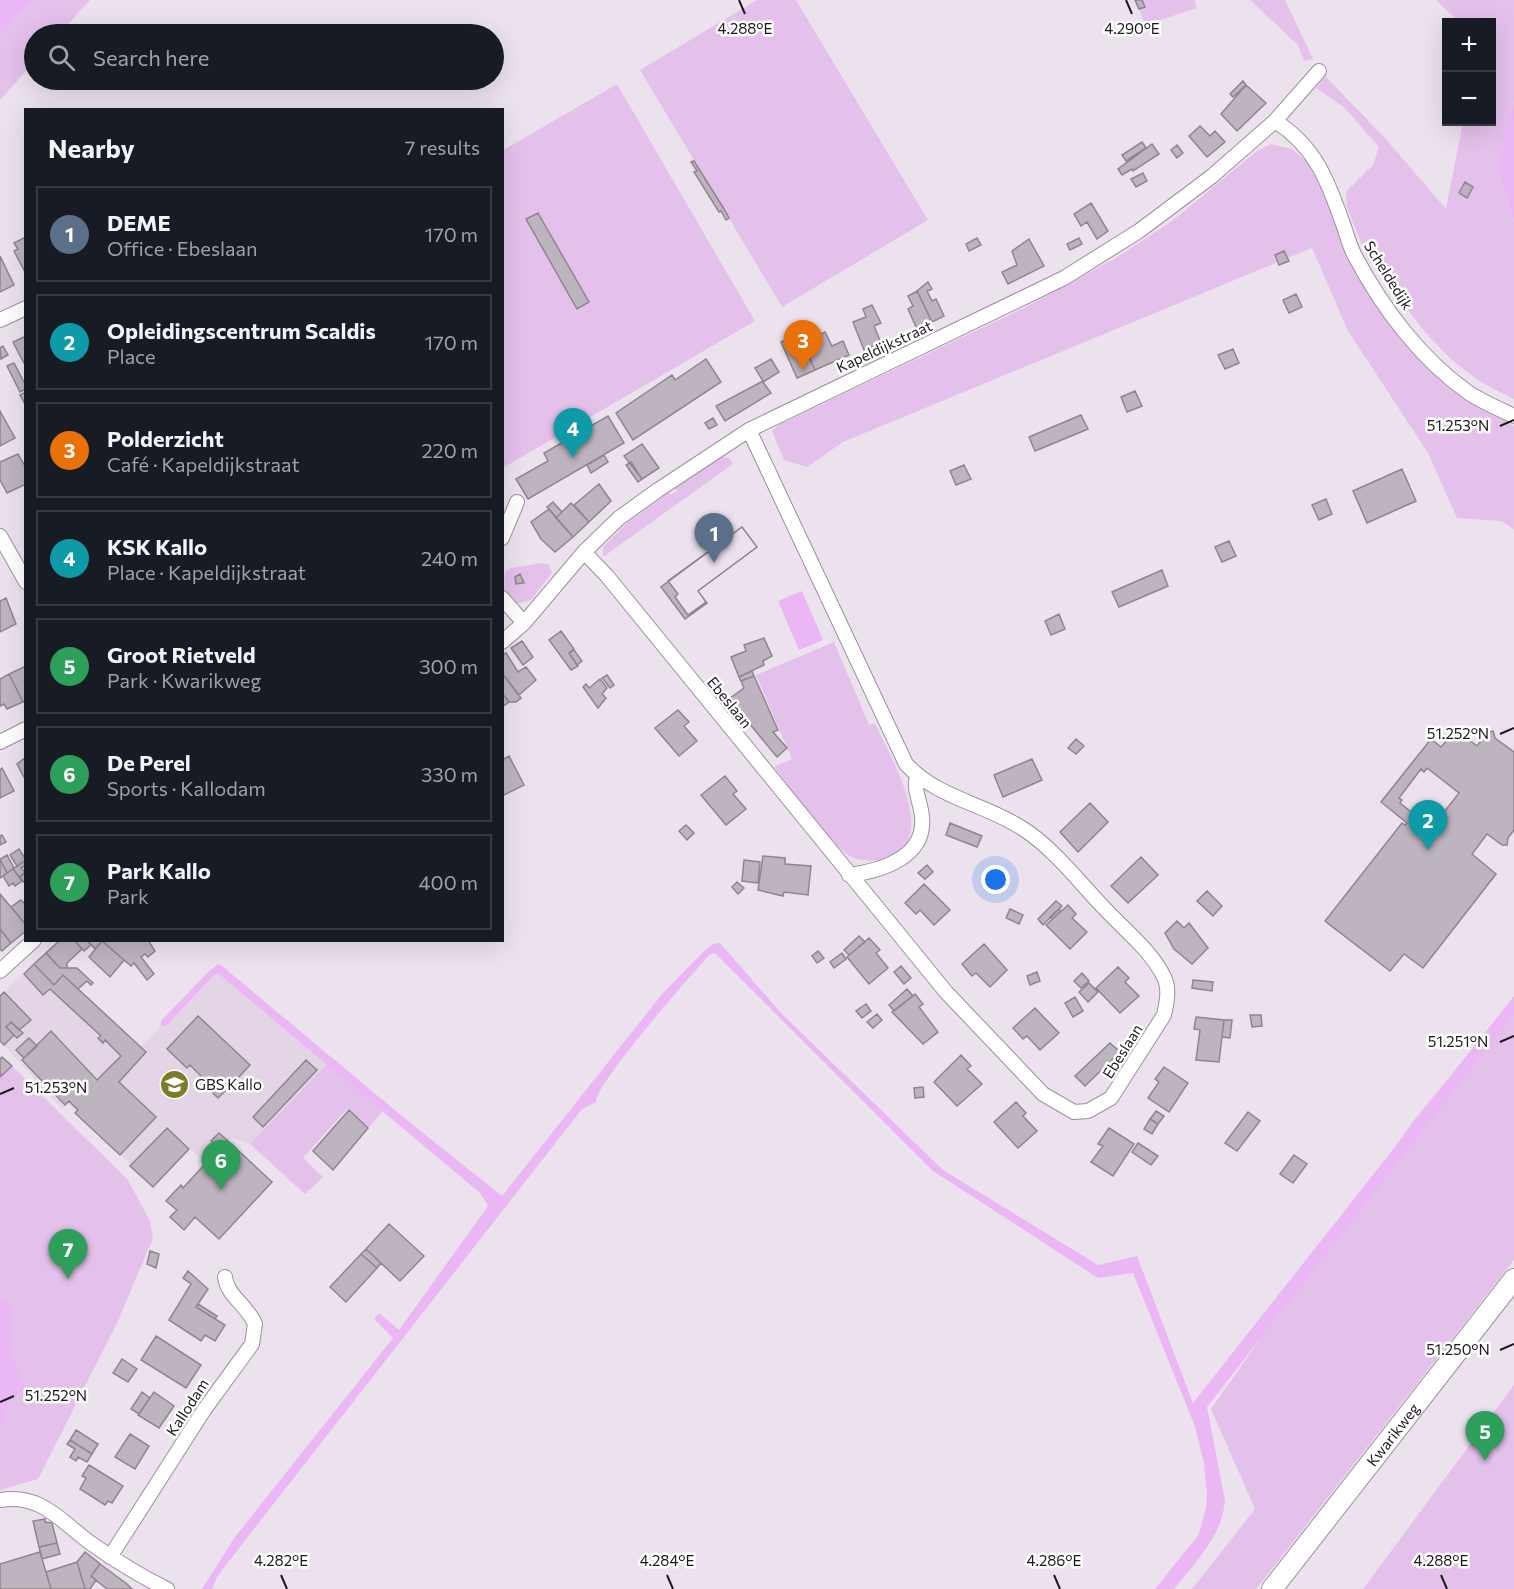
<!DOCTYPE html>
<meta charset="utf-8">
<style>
:root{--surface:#171b24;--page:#242831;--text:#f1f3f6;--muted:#9ea1a6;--line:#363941;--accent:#1a73e8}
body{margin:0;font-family:Commissioner,sans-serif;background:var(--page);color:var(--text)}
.controls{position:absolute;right:18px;top:18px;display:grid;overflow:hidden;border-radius:0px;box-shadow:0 6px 24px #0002}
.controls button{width:54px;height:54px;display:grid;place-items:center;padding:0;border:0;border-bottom:2px solid var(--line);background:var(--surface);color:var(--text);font:30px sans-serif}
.you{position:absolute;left:996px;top:880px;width:21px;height:21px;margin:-15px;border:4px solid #fff;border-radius:50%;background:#1a73e8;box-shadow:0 0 0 9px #1a73e833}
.badge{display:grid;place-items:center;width:39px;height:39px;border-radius:50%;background:var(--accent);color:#fff;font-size:20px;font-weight:700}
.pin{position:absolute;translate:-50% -50px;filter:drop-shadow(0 2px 3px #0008)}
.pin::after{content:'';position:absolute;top:32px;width:21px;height:18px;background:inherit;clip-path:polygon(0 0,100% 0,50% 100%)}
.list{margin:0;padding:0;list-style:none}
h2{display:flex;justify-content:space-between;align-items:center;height:78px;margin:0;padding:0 24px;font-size:26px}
h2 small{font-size:20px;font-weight:400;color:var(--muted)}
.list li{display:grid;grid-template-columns:39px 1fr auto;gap:18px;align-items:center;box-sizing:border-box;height:96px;margin:0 12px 12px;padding:0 12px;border:2px solid var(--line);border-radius:0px}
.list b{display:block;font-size:22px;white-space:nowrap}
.list p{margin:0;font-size:20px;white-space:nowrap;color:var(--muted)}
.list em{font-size:20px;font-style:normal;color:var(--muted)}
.icon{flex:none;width:33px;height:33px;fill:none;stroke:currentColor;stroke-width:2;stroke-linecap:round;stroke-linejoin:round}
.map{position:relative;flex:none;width:1514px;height:1589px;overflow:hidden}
.search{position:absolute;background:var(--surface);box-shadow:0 6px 24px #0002;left:24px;top:24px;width:480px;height:66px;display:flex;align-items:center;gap:15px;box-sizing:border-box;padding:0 21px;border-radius:33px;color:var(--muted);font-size:22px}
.panel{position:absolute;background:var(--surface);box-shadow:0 6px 24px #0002;left:24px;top:108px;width:480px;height:834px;border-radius:0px}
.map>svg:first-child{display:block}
.built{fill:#e3d4e6}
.green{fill:#e4c1eb}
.water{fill:#eab7f4}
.building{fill:#bdb4bf;stroke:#8e8590;stroke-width:1.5;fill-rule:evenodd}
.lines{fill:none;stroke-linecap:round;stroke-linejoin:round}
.street-casing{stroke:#9a919c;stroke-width:16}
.secondary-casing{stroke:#9a919c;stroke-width:22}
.street{stroke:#fff;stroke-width:14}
.secondary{stroke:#fff;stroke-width:20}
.ticks{fill:none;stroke:#1c191d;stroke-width:2}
.labels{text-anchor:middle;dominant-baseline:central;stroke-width:5;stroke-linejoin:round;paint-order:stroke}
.street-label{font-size:15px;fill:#1c191d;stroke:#fff}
.poi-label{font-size:15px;fill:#1c191d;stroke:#fff;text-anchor:start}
.ticks-label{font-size:15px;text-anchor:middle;fill:#1c191d;stroke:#fff;stroke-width:5;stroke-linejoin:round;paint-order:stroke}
</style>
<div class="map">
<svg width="1514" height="1589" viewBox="0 0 1514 1589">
<rect width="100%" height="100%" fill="#ece2ee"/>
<path class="built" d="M34 964 63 975 141 1047 217 968 327 1064 250 1144 231 1138 207 1164 166 1127 131 1165 68 1104 62 1109 0 1041V995Z"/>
<path class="green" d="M34 0H90L59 34H34V62L0 100V37Z
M757 0H796L928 220 782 307 640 70Z
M1136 0H1194L1197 8 1145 25Z
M1250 0H1285L1313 59 1304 61 1298 45Z
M1436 0H1514V102L1497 168 1514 221V399L1479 381 1452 360 1425 332 1368 259 1347 208 1346 192 1373 165 1379 147 1344 107 1316 88 1325 76 1385 138 1446 209 1463 122H1492V22H1459Z
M617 84 755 321 503 468 502 151Z
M1271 144 1292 149 1307 162 1322 189 1339 235 1364 286 1387 320 1425 363 1459 395 1514 426V529L1501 521 1457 518 1428 453 1348 331 1312 248 843 442 807 467 784 460 772 431 778 425 1026 307 1116 258 1172 221 1257 151Z
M722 457 729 458 733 464 603 557V547L629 521 668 493 671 495 677 491 675 488Z
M541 563 548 564 552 573 531 600 515 604 504 591 505 572 511 568Z
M834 642 869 725 875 723C889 755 941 838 888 858 877 862 859 862 848 855 829 842 790 788 774 767L792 759 756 675Z
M1514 998V1260L1256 1589H1192L1255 1509 1211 1409 1414 1120Z
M327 1064 383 1111 368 1128 347 1109 303 1158 323 1177 305 1194 250 1144Z
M12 1066 128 1180 150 1221 153 1238 118 1321 38 1479 0 1490V1077Z
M1514 1385V1589H1363Z"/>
<path class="water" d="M0 0H34L0 37Z
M1514 102V221L1497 168Z
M802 591 823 640 799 650 778 601Z
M720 943 782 1014 943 1170 1098 1265 1137 1256 1193 1403 1514 996V1014L1207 1407 1225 1501C1222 1537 1195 1562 1174 1589H1155L1199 1534 1206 1507 1207 1494 1204 1463 1194 1424 1133 1273 1098 1278 933 1171 715 953 709 955C691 976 596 1082 596 1102L582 1109 243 1543 217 1577 212 1589H202L235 1537 393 1338 374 1319 379 1313 399 1330 488 1206 480 1193 219 974 214 975 166 1026H161V1021L209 971 218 964 222 966 403 1117 502 1196 662 994 705 950 713 944Z
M0 1298 8 1303 10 1308 11 1348 24 1389 10 1400 0 1428Z"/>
<path class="building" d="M1135 0H1142L1145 7 1139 9Z
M1243 81 1246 85 1233 97 1230 94Z
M1246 85 1266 103 1237 131 1221 114Z
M1200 126 1210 136 1215 131 1225 142 1207 157 1189 136Z
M1142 142 1146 148 1126 161 1122 155Z
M1152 144 1159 154 1133 171 1132 169 1122 175 1118 169Z
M1177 145 1183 153 1177 158 1171 150Z
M694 161 724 209 729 218 726 220 721 211 719 212 694 172 697 171 691 162Z
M1143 173 1147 181 1136 187 1131 179Z
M1465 182 1473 187 1467 198 1459 193Z
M1091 203 1108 231 1097 239 1087 222 1081 226 1074 214Z
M538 213 589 302 577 309 526 219Z
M26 237V274L14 251 18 249 14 243Z
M977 238 981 245 969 251 966 244Z
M1079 238 1082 244 1070 250 1067 244Z
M1029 239 1044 266 1008 284 1002 272 1017 265 1012 251Z
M1284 251 1289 261 1279 265 1275 255Z
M0 256 14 285 0 292Z
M928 282 932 289 927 291 932 301 936 299 944 316 932 322 917 291Z
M917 291 932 322 917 329 908 309 913 306 908 296Z
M1296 294 1302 307 1289 313 1283 300Z
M872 305 881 323 874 326 881 343 864 350 853 322 866 317 863 309Z
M825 332 832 346 843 341 849 355 815 370 804 346 820 339 819 335Z
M799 334 815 370 797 378 781 342Z
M26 336V367L13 342Z
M3 346 8 355 1 359 0 348Z
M1233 349 1239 363 1225 369 1218 355Z
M706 359 721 382 633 440 616 413 672 375 675 380Z
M771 359 779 372 763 382 771 393 725 421 716 406 763 381 755 368Z
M14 363 26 386V389L20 392 7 366Z
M1135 391 1142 406 1127 412 1121 397Z
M26 392V406L20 395Z
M0 411 15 438 0 446Z
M1081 415 1088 429 1035 451 1029 437Z
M608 416 624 443 528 499 516 479 548 461 544 453Z
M713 418 717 425 709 429 705 423Z
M642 444 659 468 642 479 624 456Z
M18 454 26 468V484L7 493 0 480V462Z
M604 455 608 462 591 473 587 465Z
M631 462 642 479 638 482 626 465Z
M964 465 971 479 956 485 950 471Z
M1402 469 1416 501 1367 523 1353 491Z
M599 484 611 501 589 522 574 505Z
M1326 499 1332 514 1319 520 1312 505Z
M553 502 562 512 556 518 547 507Z
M571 503 589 522 573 537 556 518Z
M549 509 573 537 555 552 541 539 531 522Z
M742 527 757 547 698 591 706 602 688 615 675 597 678 594 668 581Z
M742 527 757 547 698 591 707 603 685 619 661 587Z
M1229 541 1236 556 1222 562 1215 547Z
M1162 570 1168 586 1119 607 1112 592Z
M520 574 524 583 516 584 515 577Z
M6 598 16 624 0 632V601Z
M1059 614 1065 629 1051 635 1045 621Z
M561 631 574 649 569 653 578 666 571 670 549 640Z
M764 638 772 656 763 661 764 665 739 677 731 657 746 651 744 645Z
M522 641 533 657 523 665 511 648Z
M574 650 582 661 577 665 569 653Z
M506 653 518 672 526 667 536 680 519 695 502 673V655Z
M26 666V700L23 702 9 674Z
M752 671 754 676 741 681 739 677Z
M502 673 521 698 516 702H509L502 693Z
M9 674 23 702 7 709 4 704 1 706 0 704V679Z
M607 675 614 685 610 688 602 678Z
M754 676 778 730 773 732 787 748 777 757 729 699 744 688 741 681Z
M600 679 607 688 602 694 606 698 598 708 583 687 586 684 589 688Z
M502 693 509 702 502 707Z
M678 710 689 722 684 726 697 741 679 756 655 728Z
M1456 730 1477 746 1488 732 1493 731 1495 738 1514 752V830L1508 838 1507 845H1502L1487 834 1472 854 1496 874 1423 968 1404 954 1390 971 1325 921 1402 823 1405 825 1407 823 1381 802 1431 739 1441 747ZM1427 768 1459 793 1434 825 1431 822 1428 825 1400 803 1402 800 1399 798 1421 769 1424 772Z
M1076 739 1084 746 1076 754 1068 748Z
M509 756 524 785 502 796V760Z
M26 757V781L17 764Z
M1032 759 1042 780 1003 797 994 775Z
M2 768 14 791 0 798V770Z
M725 776 737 791 733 794 746 809 726 825 701 795Z
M1090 803 1108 822 1078 852 1060 832Z
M950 823 982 836 977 847 946 835Z
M686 825 694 833 687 840 679 831Z
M2 835 6 842 0 845V836Z
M19 849 26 860 17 866 10 855Z
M7 855 14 868 7 873 0 859Z
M763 856 785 858V864L811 866 808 895 784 892 783 896 758 890Z
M1141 857 1158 875 1128 903 1111 886Z
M0 859 7 873 0 878Z
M26 860V865L21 868 25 872 19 877 13 869Z
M744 860 760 862 758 883 742 881Z
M927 865 933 872 925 879 918 873Z
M13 869 22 881 15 886 13 883 9 886 3 876Z
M26 873V885L20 877Z
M737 882 744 888 738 894 732 887Z
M924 884 950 910 934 925 920 910 916 914 905 903Z
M1207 891 1222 906 1213 916 1197 901Z
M0 894 26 925V931L11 943 0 929Z
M21 900 26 905V925L11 907Z
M1056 901 1062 906 1043 925 1038 919Z
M1068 905 1076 914 1072 918 1087 932 1070 949 1046 925Z
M1010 909 1023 915 1019 924 1006 918Z
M1059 909 1061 911 1052 919 1050 917Z
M1177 921 1184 928 1189 923 1208 948 1192 964 1174 949 1165 933Z
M0 929 11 943 2 951 0 949Z
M859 936 865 942 849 955 844 950Z
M869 938 880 950 876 953 888 968 869 984 847 957Z
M60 940H74L82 949 67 963V968H60L46 953Z
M74 940H87L91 945 84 951Z
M87 940H101L102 941 95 949Z
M148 940 155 951 148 957 145 954 141 957 154 974 147 980 134 963 131 966 101 940Z
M102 941 124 960 110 977 89 957Z
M984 944 1007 970 990 987 976 973 972 976 962 964Z
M818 951 824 958 817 963 812 956Z
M46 953 60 968H77L93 983 91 985 87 981 78 989 63 975 54 985 34 964Z
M842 953 846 959 834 968 830 962Z
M34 964 54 985 63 975 146 1052 119 1082 156 1117 120 1155 75 1113 78 1110 69 1101 65 1105 22 1060 51 1031 97 1080 121 1056 105 1040 103 1043 98 1038 101 1036 50 989 43 995 24 974Z
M901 966 911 978 904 984 894 972Z
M1118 967 1129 978 1125 982 1139 996 1120 1013 1096 988Z
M1037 972 1040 981 1030 985 1027 976Z
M1082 973 1089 981 1081 988 1074 981Z
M1193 980 1213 982 1212 991 1192 988Z
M1089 983 1098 992 1088 1002 1079 992Z
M907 989 913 996 894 1011 889 1005Z
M4 992 31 1020 19 1030 11 1022 6 1027 14 1035 4 1045 0 1041V996Z
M915 994 923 1004 919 1007 938 1032 923 1044 892 1012Z
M1075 997 1083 1011 1073 1017 1065 1003Z
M866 1004 871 1011 862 1018 856 1011Z
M1035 1008 1059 1033 1040 1050 1027 1036 1023 1039 1013 1028Z
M877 1014 882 1020 873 1028 867 1022Z
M1250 1015H1261L1262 1026 1252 1027Z
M198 1016 250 1065 237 1079 242 1084 237 1089 232 1084 218 1098 198 1079 201 1076 190 1065 187 1068 167 1049Z
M1196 1017 1224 1020 1219 1062 1196 1060 1200 1030 1194 1029Z
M1224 1020H1232L1230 1038 1222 1037Z
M11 1022 23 1033 17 1038 6 1027Z
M29 1038 37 1046 24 1058 16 1050Z
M1110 1043 1120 1052 1085 1086 1075 1076Z
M961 1055 971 1066 967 1069 982 1084 957 1106 934 1082Z
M2 1057 12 1066 0 1077V1059Z
M306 1060 317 1070 263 1127 253 1117Z
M1164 1067 1188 1083 1169 1112 1148 1098 1159 1082 1155 1079Z
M923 1087 924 1097 915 1098 914 1088Z
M1016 1102 1026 1113 1023 1116 1037 1131 1018 1148 994 1122Z
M349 1110 368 1128 333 1170 313 1151Z
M1156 1111 1164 1116 1158 1124 1150 1119Z
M1248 1112 1260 1121 1237 1151 1225 1143Z
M1150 1119 1158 1124 1152 1134 1144 1129Z
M167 1128 189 1149 153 1187 130 1166Z
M1109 1128 1134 1144 1113 1176 1091 1162 1103 1146 1098 1144Z
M219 1133 227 1140 220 1148 211 1141Z
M227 1140 272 1182 219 1239 195 1217 184 1230 170 1217 177 1210 166 1201 181 1185 183 1188Z
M1138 1143 1158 1156 1151 1165 1132 1152Z
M1294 1155 1307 1164 1293 1183 1280 1174Z
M389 1224 424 1256 400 1281 366 1249Z
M366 1249 381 1263 377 1268 361 1254Z
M150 1251 159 1254 156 1268 147 1264Z
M361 1254 377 1268 346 1302 330 1287Z
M188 1271 208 1289 196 1307 225 1325 215 1341 205 1335 201 1341 169 1320 191 1284 183 1278Z
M198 1304 217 1316 215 1319 196 1307Z
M156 1336 201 1365 186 1388 141 1360Z
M122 1359 137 1369 128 1382 113 1373Z
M142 1392 150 1398 139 1414 131 1409Z
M154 1392 174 1406 159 1428 138 1415Z
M76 1430 98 1444 92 1454 70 1440Z
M130 1434 149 1446 135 1469 115 1457Z
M70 1440 92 1454 87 1462 78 1457 76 1461 70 1457 75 1449 67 1444Z
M89 1465 123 1486 112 1503 108 1501 105 1505 80 1489 86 1478 82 1476Z
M45 1519V1522L52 1523 57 1543 39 1547 33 1521Z
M57 1543 60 1554 42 1559 39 1547Z
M40 1552 51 1589H0V1564Z
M85 1552 100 1564 91 1576 96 1580 90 1589H85L77 1562Z
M77 1562 85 1589H51L46 1572Z
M100 1564 127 1584 132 1589H107L91 1576Z"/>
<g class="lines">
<defs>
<path id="street" d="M1275 121C1315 146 1328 181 1343 224 1347 235 1350 248 1356 258 1383 309 1422 360 1469 393 1483 402 1499 409 1514 416
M0 320 26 308
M0 536 26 582
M502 538 517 502
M584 552 607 576 946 992 1043 1094 1074 1112 1088 1111 1111 1098 1164 1015C1167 1002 1170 987 1163 975 1150 950 1125 930 1106 910 1080 883 1055 850 1025 830 987 804 938 799 906 764L749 430
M502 598 524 623
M502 642 524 623 584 552 619 518 658 490 749 430 1064 278 1139 231 1211 177 1275 121 1319 71
M0 742 26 729
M849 875C880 871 926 858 922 817 921 802 913 791 917 776
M0 971 34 940
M0 1500C42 1493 61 1522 92 1544 116 1561 140 1576 167 1589
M110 1557 204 1410 252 1344 255 1324C248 1306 227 1296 225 1277"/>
<g id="secondary">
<path id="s1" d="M1272 1589 1514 1279"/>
</g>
</defs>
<use href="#street" class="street-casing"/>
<use href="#secondary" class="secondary-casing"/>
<use href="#street" class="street"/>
<use href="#secondary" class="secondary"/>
</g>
<path class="ticks" d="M739 0 745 14M1126 0 1132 14M1500 426 1514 420M1500 734 1514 728M1500 1042 1514 1036M0 1094 14 1088M1500 1350 1514 1344M0 1402 14 1396M281 1575 287 1589M667 1575 673 1589M1054 1575 1060 1589M1441 1575 1447 1589"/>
<defs>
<symbol id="school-disc" viewBox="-11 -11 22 22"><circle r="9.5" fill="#7c7e27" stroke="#fff"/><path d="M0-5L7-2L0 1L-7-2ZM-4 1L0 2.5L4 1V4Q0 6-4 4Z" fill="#fff"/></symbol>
</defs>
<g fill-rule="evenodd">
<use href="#school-disc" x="158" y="1068" width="33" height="33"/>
</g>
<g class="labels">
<g class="street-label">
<text transform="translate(1389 275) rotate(58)">Scheldedijk</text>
<text transform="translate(884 346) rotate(-25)">Kapeldijkstraat</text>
<text transform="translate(730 702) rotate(51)">Ebeslaan</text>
<text transform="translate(1122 1051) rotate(-58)">Ebeslaan</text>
<text transform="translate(187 1407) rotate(-57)">Kallodam</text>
<text stroke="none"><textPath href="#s1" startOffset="196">Kwarikweg</textPath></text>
</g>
<g class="poi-label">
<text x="195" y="1084">GBS Kallo</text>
</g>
</g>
<g class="ticks-label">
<text x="745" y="34">4.288°E</text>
<text x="1132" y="34">4.290°E</text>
<text x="1458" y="431">51.253°N</text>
<text x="1458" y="739">51.252°N</text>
<text x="1458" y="1047">51.251°N</text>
<text x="56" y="1093">51.253°N</text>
<text x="1458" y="1355">51.250°N</text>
<text x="56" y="1401">51.252°N</text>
<text x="281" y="1566">4.282°E</text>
<text x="667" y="1566">4.284°E</text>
<text x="1054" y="1566">4.286°E</text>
<text x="1441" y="1566">4.288°E</text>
</g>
</svg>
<div class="controls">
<button>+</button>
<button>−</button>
</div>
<div class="you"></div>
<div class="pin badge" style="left:714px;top:563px;background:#5c6f8a">1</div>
<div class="pin badge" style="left:1428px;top:850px;background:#0f9aa8">2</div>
<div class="pin badge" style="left:803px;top:370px;background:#e8710a">3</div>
<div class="pin badge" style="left:573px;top:458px;background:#0f9aa8">4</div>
<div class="pin badge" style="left:1485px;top:1461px;background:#2e9e5b">5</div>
<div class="pin badge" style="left:221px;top:1190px;background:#2e9e5b">6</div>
<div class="pin badge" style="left:68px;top:1279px;background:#2e9e5b">7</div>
<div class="search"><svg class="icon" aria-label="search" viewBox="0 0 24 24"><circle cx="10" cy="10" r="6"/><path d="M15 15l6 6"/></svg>Search here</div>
<section class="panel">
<h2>Nearby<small>7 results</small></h2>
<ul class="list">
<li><span class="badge" style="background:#5c6f8a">1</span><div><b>DEME</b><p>Office · Ebeslaan</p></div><em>170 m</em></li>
<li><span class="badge" style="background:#0f9aa8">2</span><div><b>Opleidingscentrum Scaldis</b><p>Place</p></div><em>170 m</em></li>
<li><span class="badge" style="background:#e8710a">3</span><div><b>Polderzicht</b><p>Café · Kapeldijkstraat</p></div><em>220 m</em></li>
<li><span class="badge" style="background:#0f9aa8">4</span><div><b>KSK Kallo</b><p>Place · Kapeldijkstraat</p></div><em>240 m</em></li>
<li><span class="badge" style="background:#2e9e5b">5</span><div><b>Groot Rietveld</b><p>Park · Kwarikweg</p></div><em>300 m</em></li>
<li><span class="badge" style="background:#2e9e5b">6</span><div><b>De Perel</b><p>Sports · Kallodam</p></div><em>330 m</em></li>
<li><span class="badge" style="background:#2e9e5b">7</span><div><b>Park Kallo</b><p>Park</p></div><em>400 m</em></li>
</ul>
</section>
</div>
